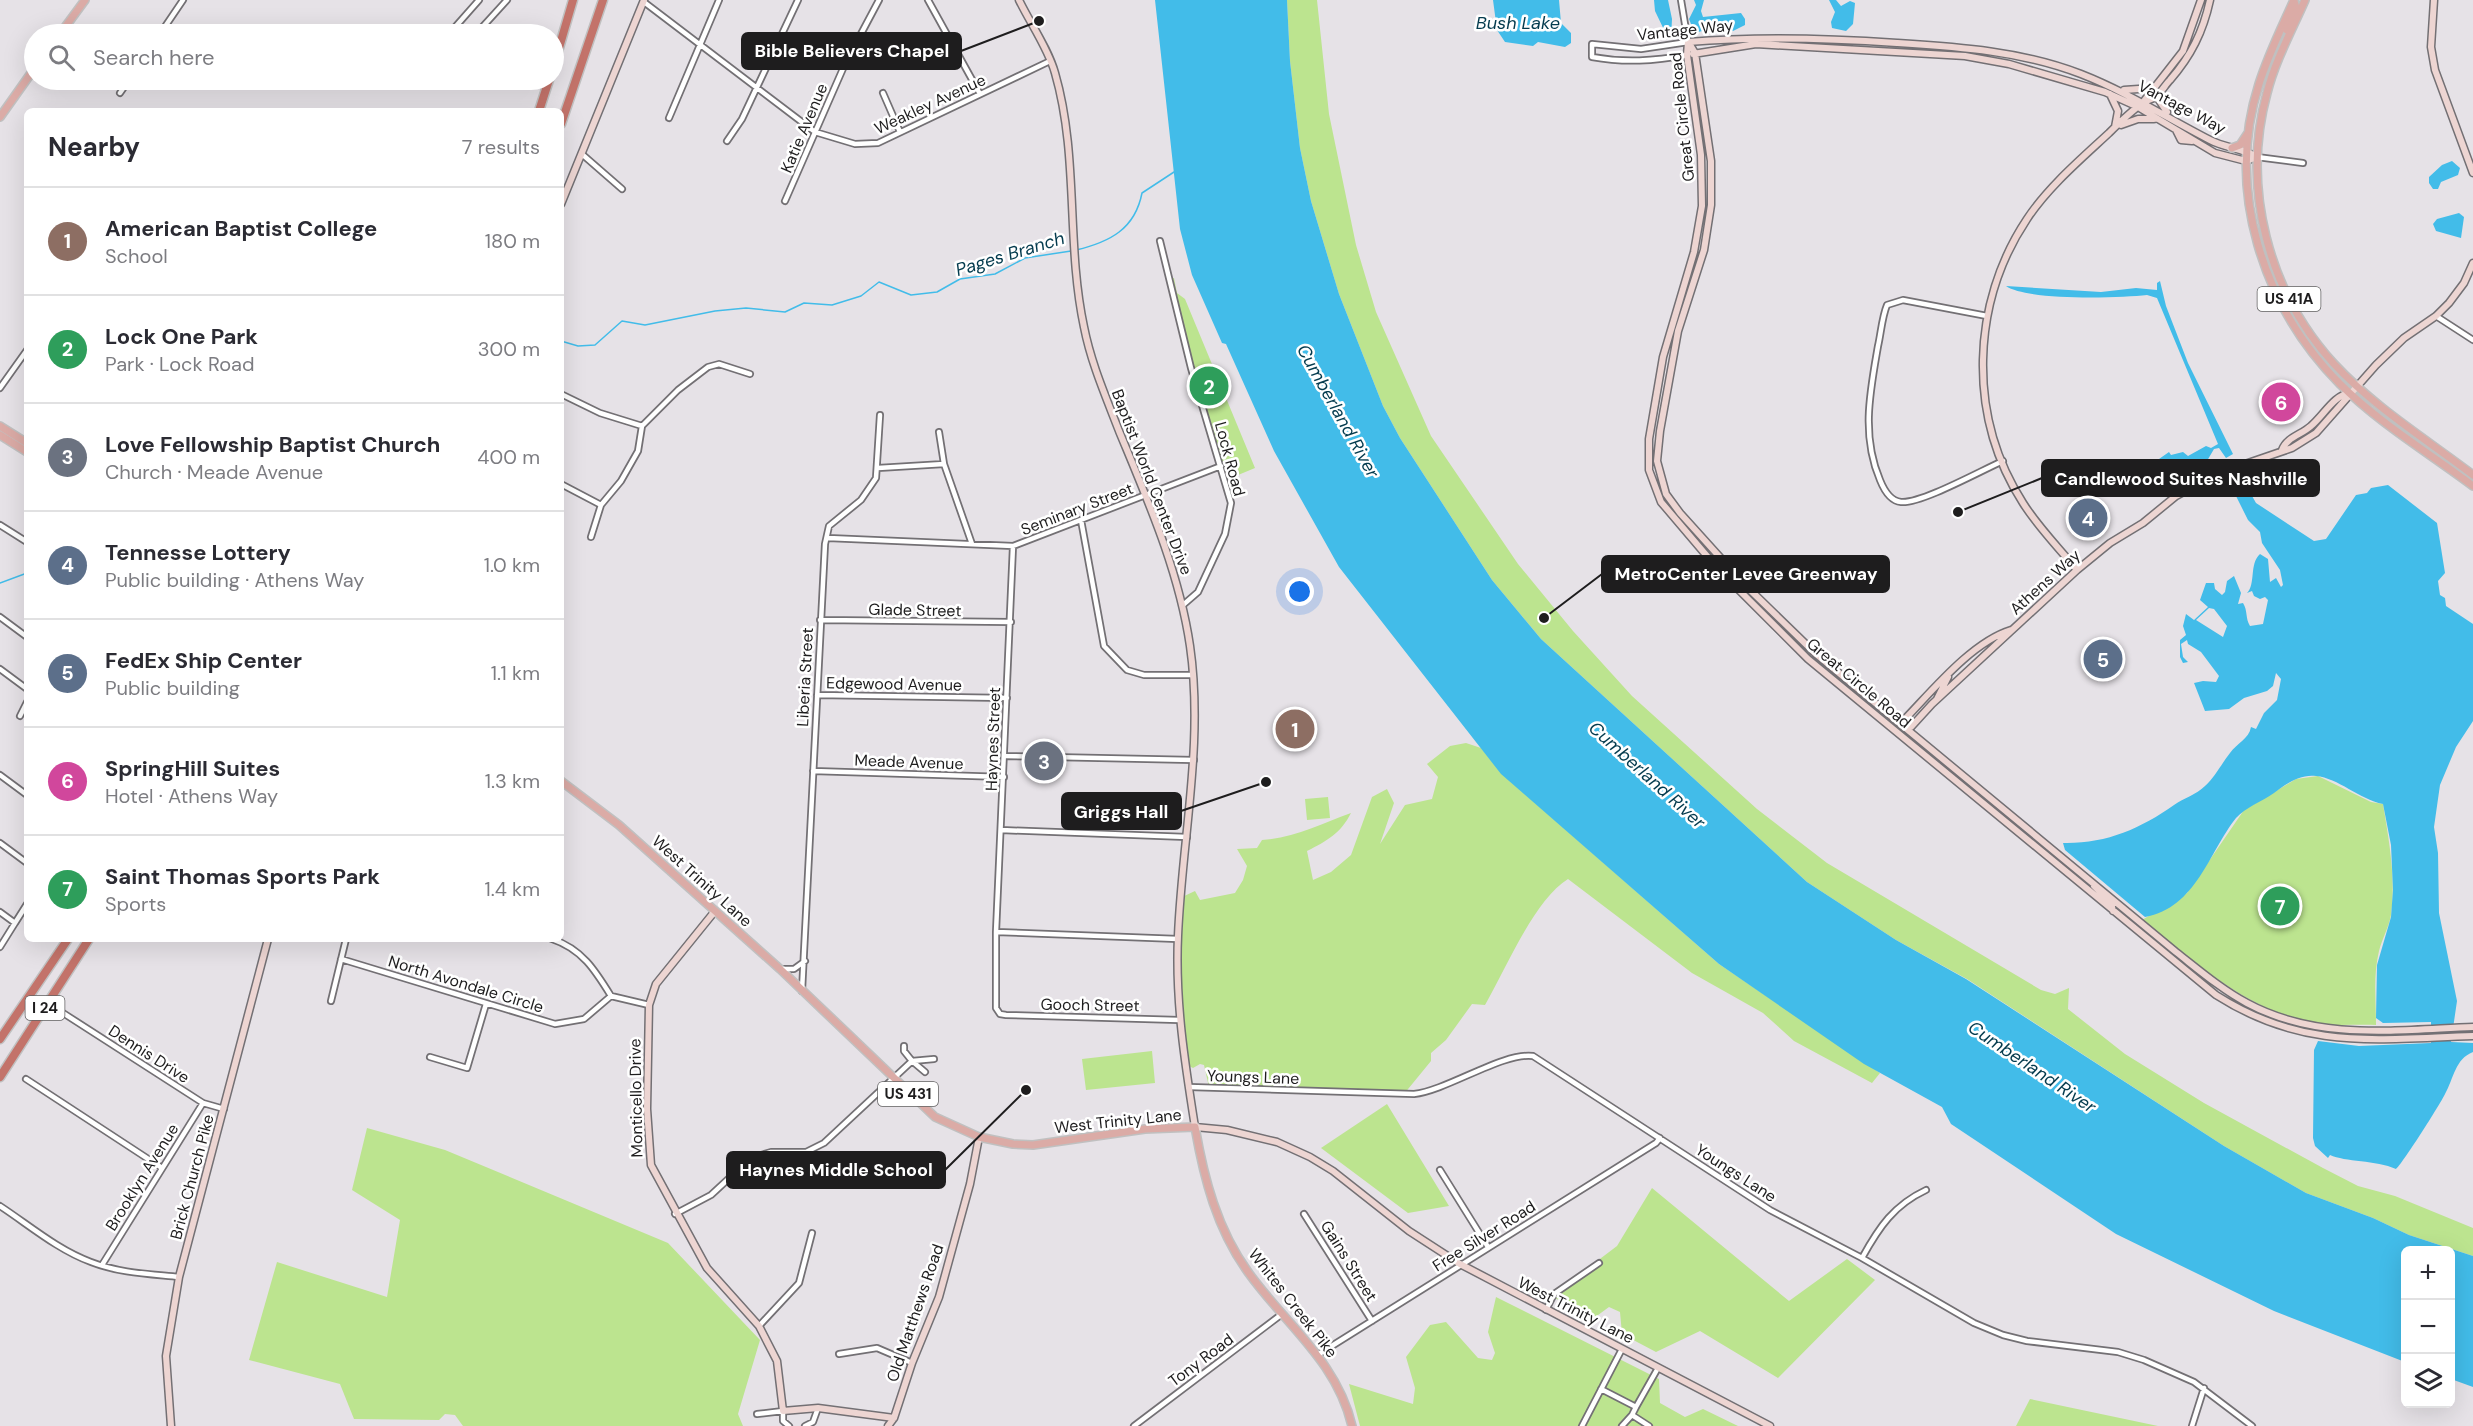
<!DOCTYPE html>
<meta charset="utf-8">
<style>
:root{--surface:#fff;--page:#f7f7f7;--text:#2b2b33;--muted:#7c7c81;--line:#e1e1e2;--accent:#d93025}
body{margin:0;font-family:"DM Sans",sans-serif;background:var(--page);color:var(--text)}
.controls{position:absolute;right:18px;bottom:18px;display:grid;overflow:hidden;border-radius:9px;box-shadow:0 6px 24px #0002}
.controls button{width:54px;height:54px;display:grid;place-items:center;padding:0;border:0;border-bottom:2px solid var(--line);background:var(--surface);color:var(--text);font:30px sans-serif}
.you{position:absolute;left:1300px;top:592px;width:21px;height:21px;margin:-15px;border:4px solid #fff;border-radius:50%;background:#1a73e8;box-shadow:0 0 0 9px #1a73e833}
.badge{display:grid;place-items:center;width:39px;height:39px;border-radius:50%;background:var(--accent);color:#fff;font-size:20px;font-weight:700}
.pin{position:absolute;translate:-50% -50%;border:3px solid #fff;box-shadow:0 2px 6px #0006}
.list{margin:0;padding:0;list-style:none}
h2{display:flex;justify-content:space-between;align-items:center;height:78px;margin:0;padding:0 24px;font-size:26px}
h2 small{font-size:20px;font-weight:400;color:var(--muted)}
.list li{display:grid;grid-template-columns:39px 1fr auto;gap:18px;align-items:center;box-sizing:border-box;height:108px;padding:0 24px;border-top:2px solid var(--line)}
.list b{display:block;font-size:22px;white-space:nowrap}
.list p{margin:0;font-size:20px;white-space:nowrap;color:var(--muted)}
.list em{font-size:20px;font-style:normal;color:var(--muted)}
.icon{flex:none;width:33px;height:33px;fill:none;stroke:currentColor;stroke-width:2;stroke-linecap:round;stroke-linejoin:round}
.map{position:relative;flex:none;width:2473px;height:1426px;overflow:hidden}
.search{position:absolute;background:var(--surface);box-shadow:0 6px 24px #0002;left:24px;top:24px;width:540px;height:66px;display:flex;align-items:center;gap:15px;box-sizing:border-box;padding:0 21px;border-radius:33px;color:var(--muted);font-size:22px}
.panel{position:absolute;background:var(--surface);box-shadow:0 6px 24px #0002;left:24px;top:108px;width:540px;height:834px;border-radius:9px}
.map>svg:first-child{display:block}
.green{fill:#bce48f}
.water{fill:#42bce9;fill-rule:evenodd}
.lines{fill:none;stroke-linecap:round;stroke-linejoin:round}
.stream{stroke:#42bce9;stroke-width:1.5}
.street-casing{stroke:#737074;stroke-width:8}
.secondary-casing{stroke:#737074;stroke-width:9}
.primary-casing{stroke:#c0c0c0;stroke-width:10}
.highway-casing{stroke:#c0c0c0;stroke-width:11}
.street{stroke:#fff;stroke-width:4.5}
.secondary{stroke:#edd5d2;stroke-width:6}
.primary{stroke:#dbaba6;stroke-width:7}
.highway{stroke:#c3736a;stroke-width:8}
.labels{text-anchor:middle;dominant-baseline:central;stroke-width:5;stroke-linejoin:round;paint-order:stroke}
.shield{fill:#fff;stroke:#626162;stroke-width:1.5}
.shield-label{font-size:15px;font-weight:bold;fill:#1e1d1e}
.street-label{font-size:16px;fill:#1e1d1e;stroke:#fff}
.water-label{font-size:18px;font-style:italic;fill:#043b4e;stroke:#fff}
.leader{fill:none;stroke:#1e1d1e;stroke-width:2}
.callout-dot{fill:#1e1d1e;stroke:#fff;stroke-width:2}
.callout{fill:#1e1d1e;stroke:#1e1d1e;stroke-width:2}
.callout-label{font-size:18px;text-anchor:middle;font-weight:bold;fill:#fff}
</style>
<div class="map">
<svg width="2473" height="1426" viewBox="0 0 2473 1426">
<rect width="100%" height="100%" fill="#e6e2e7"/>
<path class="green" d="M1287 0H1317L1329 114 1356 245 1376 312 1431 436 1518 564 1573 631 1632 696 1757 809 1827 863 2041 990 2055 994 2069 988 2068 1009 2125 1054 2204 1103 2323 1168 2358 1186 2395 1196 2473 1228V1256L2409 1235 2373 1218 2306 1193 2224 1146 1967 979 1896 940 1807 882 1541 639 1492 580 1400 438 1383 406 1339 294 1311 201 1300 148 1290 61Z
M1174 278 1177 293 1185 299 1255 468 1226 480 1191 368 1170 279Z
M1466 743 1481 748 1502 774 1719 964 1880 1073 1872 1083 1794 1041 1763 1013 1692 973 1568 879C1534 900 1506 969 1485 1005L1472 1004 1446 1040 1431 1053V1061L1404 1094 1209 1087 1204 1065 1200 1064 1193 1068 1189 1066 1184 1026 1179 1020 1180 898 1195 891 1200 900 1235 893 1243 880 1247 866 1237 849 1257 848 1262 840C1294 838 1321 824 1351 813 1341 833 1327 841 1307 851L1313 880 1331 872 1351 855 1372 797 1387 789 1394 803 1380 844 1405 805 1432 799 1438 777 1427 764 1450 746Z
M2318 776 2371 802 2383 804C2389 841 2396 877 2391 915 2389 927 2382 939 2379 951 2373 976 2376 1000 2376 1025 2354 1024 2327 1027 2306 1022 2242 1006 2192 960 2142 920L2187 893 2244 810 2296 779Z
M1328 797 1330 818 1307 820 1305 799Z
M1152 1051 1155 1083 1086 1090 1082 1059Z
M1387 1104 1449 1206 1408 1213 1321 1148Z
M367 1128 445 1150 668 1243 760 1340 738 1414 743 1426H463L455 1415 445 1414 439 1420 354 1419 340 1384 249 1360 277 1262 387 1297 400 1220 352 1190Z
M1652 1188 1789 1301 1847 1259 1875 1280 1778 1378 1700 1331 1656 1352 1622 1334 1620 1312 1609 1307 1594 1318 1551 1296 1617 1246Z
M1496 1297 1659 1379 1660 1403 1685 1417 1703 1409 1738 1426H1360L1349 1384 1413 1404 1415 1388 1406 1357 1430 1325 1446 1322 1478 1358 1492 1360 1495 1353 1488 1332Z
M2030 1399 2158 1426H2016Z"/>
<path class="water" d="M1155 0H1287L1290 61 1300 148 1311 201 1339 294 1383 406 1400 438 1492 580 1541 639 1807 882 1896 940 1966 979 2224 1146 2306 1193 2373 1218 2409 1235 2473 1256V1387L2451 1379 2450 1250H2406L2405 1362 2274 1311 2116 1234 1951 1124 1942 1107 1864 1064 1719 964 1501 774 1339 567 1274 451 1226 344 1222 343 1192 275 1180 229Z
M1493 0H1559L1561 23 1571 33V43L1565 47 1538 42 1533 46 1505 42 1497 30Z
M1654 0H1668L1672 19 1671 38 1667 36 1655 11Z
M1694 0H1704L1701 11 1703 17 1741 13 1745 19V25L1733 31 1715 23 1707 30 1698 32 1693 29 1689 19 1696 5Z
M1829 0H1836L1841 6 1850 1 1855 3 1853 24 1846 31 1832 28 1831 22 1835 12Z
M2452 161 2460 168 2458 175 2441 182 2438 189H2433L2429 183V177L2442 165Z
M2459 213 2464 217 2461 238 2436 231 2433 224 2437 219Z
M2160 281 2166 306 2188 363 2233 454 2226 458 2219 448 2214 449 2204 466 2186 471 2161 464 2159 459 2169 452 2171 455 2183 452 2188 456 2206 446 2211 448 2218 444 2157 298 2147 295C2119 298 2028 301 2006 286L2101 292 2136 288 2157 290V283Z
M2235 478 2243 480 2256 503 2314 541 2326 539 2356 495 2367 493 2371 488 2388 485 2437 523 2445 573 2438 581 2440 595 2445 598 2446 606 2473 624V721L2456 747 2440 785 2434 827 2438 853 2439 913 2457 1001 2451 1042 2473 1043V1052C2455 1059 2454 1078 2445 1094 2441 1103 2401 1166 2396 1169 2376 1160 2345 1162 2330 1155L2328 1158 2315 1146 2313 1138 2314 1050 2318 1041 2359 1046 2431 1043V1022L2383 1023 2376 1018 2377 965 2391 917 2393 890 2391 845 2383 804C2359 799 2338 778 2316 776 2300 774 2286 784 2274 793 2261 802 2246 807 2236 818 2209 852 2196 908 2145 917L2065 850 2063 843C2105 844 2140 829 2174 805 2184 798 2196 795 2205 786 2215 777 2222 763 2230 753 2237 743 2249 739 2251 727L2256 729 2264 713 2277 700 2281 679 2276 673 2273 686 2267 691 2244 698 2229 709 2205 711 2194 683 2203 681 2216 682 2219 676 2201 652 2188 644 2187 640 2181 644 2183 657 2188 662 2183 663 2180 657V640L2186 635 2183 626 2186 614 2194 620 2208 607 2200 600 2206 583H2214L2215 589 2222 595 2225 592 2227 581 2234 576 2241 593 2238 604 2243 603C2248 611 2245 618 2250 626L2263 624 2268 600 2265 597 2260 599 2254 596 2252 591 2247 593C2256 584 2249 564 2260 554L2268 559 2270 582 2276 578 2281 587 2283 585 2280 570 2262 543 2260 532 2248 520 2235 494 2232 486ZM2209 608 2214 609 2227 626 2223 637 2196 620Z"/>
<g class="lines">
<path class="stream" d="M1076 250C1110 242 1135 229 1142 193L1174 172
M561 341 578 346 595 345 622 321 645 325 715 311 746 308 785 312 804 303 832 305 861 296 879 282 911 295 937 292 960 279 995 274 1025 258 1071 251
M0 583 27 573"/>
<defs>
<path id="street" d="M928 0 980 94
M1681 0 1688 42 1641 49 1592 44V57C1625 63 1654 61 1687 55
M644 2 815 132 855 144 878 143 1050 61
M160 34 183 0
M449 34 479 0
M476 34 507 0
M120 93 129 80
M883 93 900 132
M669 118 719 0
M727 141 742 119 798 0
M583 155 622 189
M2257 157 2303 163
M785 201 845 64 879 0
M1160 241 1191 368 1231 503 1225 534 1198 592 1183 605
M1987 316 1903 300 1887 305C1882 317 1881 333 1878 346 1870 392 1861 435 1880 480 1884 490 1890 501 1901 502 1921 504 1982 470 2003 461
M2436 316 2473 340
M0 388 27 350
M561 394 600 413 642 426
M939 432 944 464 972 544
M878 468 944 464
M561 484 601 505
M1081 520 1104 646 1127 670 1144 675H1193
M0 525 27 542
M591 537 601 505 621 481 638 451 642 426 678 390 708 367 719 364 750 374
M828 538 1013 546 1221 466
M1013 546 996 932V1008L1000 1014 1006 1015 1179 1020
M0 617 27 637
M820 620 1011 622
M0 669 27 689
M817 695 1007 698
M20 716 27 702
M1006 756 1194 760
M813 771 1004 777
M0 775 27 795
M1001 830 1187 837
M0 843 27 863
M0 912 15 923 27 904
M996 932 1178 939
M552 939C582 949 595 970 611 996
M0 947 15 923
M341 959 555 1024 584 1019 611 996
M781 969H794L805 961
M802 991 825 544 829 526 861 500 876 478 880 415
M611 996 649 1005
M331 1001 346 939
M63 1013 203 1103 224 1109
M904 1046V1051L912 1061 934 1059
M430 1057 467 1068 486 1004
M26 1079 162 1168
M1189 1087 1414 1094C1448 1090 1503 1052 1533 1056L1770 1210 1862 1258 1974 1323 2003 1335 2027 1341 2118 1352 2144 1360 2194 1382 2252 1426
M1440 1170 1488 1247
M0 1206C29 1225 58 1250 91 1262 119 1273 150 1274 179 1277
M675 1214 711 1195 751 1158 771 1152H806L824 1143 912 1061 925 1072
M1304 1214 1372 1321
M1862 1258C1879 1227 1894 1205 1926 1190
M102 1265 203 1103
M1546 1310 1554 1294 1599 1263
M759 1326 799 1283 812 1233
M839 1354 877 1348 912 1363
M1319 1354 1656 1143 1660 1138
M1601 1389 1636 1407 1632 1415
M1636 1407 1658 1368
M757 1414 783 1411V1421L789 1426
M805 1426 813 1422 818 1408
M1134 1426 1282 1314
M1582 1426 1622 1349
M1622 1426 1632 1415 1649 1426
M2192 1426 2204 1388"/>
<path id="secondary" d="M1019 0C1030 23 1048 48 1055 73 1079 156 1066 243 1084 327 1091 363 1106 397 1119 431 1148 501 1179 571 1190 646 1204 743 1182 839 1178 936 1175 1001 1185 1064 1195 1127L1227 1130 1277 1142 1310 1157 1333 1171 1409 1231 1460 1264 1770 1426
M2434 0 2431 47 2435 70 2473 173
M1688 42 1687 55 1701 155 1702 206 1694 252 1663 357 1649 439V470L1661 502 1718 569 1808 659 2216 995C2304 1051 2375 1039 2473 1036
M1688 42C1759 36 1827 38 1897 43 1959 47 2022 51 2081 74 2127 92 2167 118 2210 140 2225 148 2242 148 2257 157
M1689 43 1695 53 1711 161V205L1704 250 1678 331 1660 431 1657 461 1666 494 1680 513 1745 585 1816 654 2176 952C2199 970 2221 989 2247 1003 2317 1041 2396 1030 2473 1027
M1693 54 1756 44 1965 56 2009 64 2105 92 2138 107 2215 153 2246 161 2257 157
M2124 90 2153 88
M2160 92 2159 100 2167 112
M2110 94 2118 111 2115 127
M2144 101 2183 51 2201 0
M2121 125 2138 119H2154
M2176 130 2181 140 2192 141
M561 204 644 0
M2282 450C2287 437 2301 435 2311 426 2324 415 2334 395 2350 393
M2077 570C2059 548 2038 527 2023 503 1967 416 1971 303 2027 219 2048 187 2081 159 2109 133 2119 123 2131 111 2143 103 2146 100 2152 100 2155 97 2161 93 2165 85 2170 80 2191 56 2203 32 2210 0
M1937 699 1948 677
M1905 726 1911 727 1932 704 2077 570 2110 543 2143 523 2176 496 2219 473 2292 448 2316 433 2376 365 2404 338 2436 316 2449 303 2464 283 2473 263
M1904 727V720C1933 690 1972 642 2011 630
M2094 886 2111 903 2113 911
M715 911 656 984 649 1005 647 1109 651 1165 707 1268 759 1326 777 1361 783 1411 818 1408 894 1418
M171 1426 166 1356 179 1277 268 939
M888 1426 894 1418 912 1363 939 1297 970 1184 979 1137"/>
<path id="primary" d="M2294 0C2282 27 2268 55 2259 84 2225 190 2263 306 2340 384 2379 423 2429 453 2473 486
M2305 0C2292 30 2275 61 2267 93 2241 187 2268 292 2334 364 2374 407 2427 440 2473 475
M2287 30 2296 8 2294 1
M60 34 85 0
M0 117 34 69
M2232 148 2240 145 2248 133
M0 426 27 443
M0 435 27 452
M561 781 619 825 780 969 935 1117 979 1137 1013 1144 1033 1145 1145 1129 1195 1127C1204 1179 1217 1229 1248 1272 1285 1324 1337 1361 1352 1426"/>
<path id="highway" d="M554 65 573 0
M539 111 549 80
M561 124 603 0
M0 1039 68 939
M0 1077 89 939"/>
</defs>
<use href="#street" class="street-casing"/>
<use href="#secondary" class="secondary-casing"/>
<use href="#primary" class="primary-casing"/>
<use href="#highway" class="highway-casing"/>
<use href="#street" class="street"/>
<use href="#secondary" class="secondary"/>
<use href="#primary" class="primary"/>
<use href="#highway" class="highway"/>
</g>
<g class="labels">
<g class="shield">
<rect x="2257.5" y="287" width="63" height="24" rx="4.5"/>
<rect x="25.5" y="996" width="39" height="24" rx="4.5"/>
<rect x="878" y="1082" width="60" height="24" rx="4.5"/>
</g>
<g class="shield-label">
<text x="2289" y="299">US 41A</text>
<text x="45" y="1008">I 24</text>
<text x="908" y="1094">US 431</text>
</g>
<g class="street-label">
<text transform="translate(1685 30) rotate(-6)">Vantage Way</text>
<text transform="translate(930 104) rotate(-25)">Weakley Avenue</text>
<text transform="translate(2182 107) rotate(28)">Vantage Way</text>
<text transform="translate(1682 117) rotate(-96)">Great Circle Road</text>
<text transform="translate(804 128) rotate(-67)">Katie Avenue</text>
<text transform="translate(1230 459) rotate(75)">Lock Road</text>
<text transform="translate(1152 482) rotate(69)">Baptist World Center Drive</text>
<text transform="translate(1077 509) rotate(-21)">Seminary Street</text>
<text transform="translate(2045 582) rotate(-42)">Athens Way</text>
<text transform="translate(915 610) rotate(1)">Glade Street</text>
<text transform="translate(805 677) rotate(-87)">Liberia Street</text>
<text transform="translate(1859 683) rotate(40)">Great Circle Road</text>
<text transform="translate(894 684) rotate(1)">Edgewood Avenue</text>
<text transform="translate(993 739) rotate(-88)">Haynes Street</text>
<text transform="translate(909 762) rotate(2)">Meade Avenue</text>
<text transform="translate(702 881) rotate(42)">West Trinity Lane</text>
<text transform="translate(466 984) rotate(17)">North Avondale Circle</text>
<text transform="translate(1090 1005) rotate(1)">Gooch Street</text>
<text transform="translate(149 1054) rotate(33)">Dennis Drive</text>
<text transform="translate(1253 1077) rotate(2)">Youngs Lane</text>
<text transform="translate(636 1098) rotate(-91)">Monticello Drive</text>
<text transform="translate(1118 1121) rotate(-6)">West Trinity Lane</text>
<text transform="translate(1736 1173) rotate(33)">Youngs Lane</text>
<text transform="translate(142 1177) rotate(-58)">Brooklyn Avenue</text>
<text transform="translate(192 1177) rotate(-75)">Brick Church Pike</text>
<text transform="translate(1484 1236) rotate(-32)">Free Silver Road</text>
<text transform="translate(1349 1261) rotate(58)">Gains Street</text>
<text transform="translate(1293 1303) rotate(52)">Whites Creek Pike</text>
<text transform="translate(1576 1310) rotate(27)">West Trinity Lane</text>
<text transform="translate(915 1313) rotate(-71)">Old Matthews Road</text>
<text transform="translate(1201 1360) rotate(-37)">Tony Road</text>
</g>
<g class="water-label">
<text x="1518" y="23">Bush Lake</text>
<text transform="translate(1010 254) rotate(-17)">Pages Branch</text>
<text transform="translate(1338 411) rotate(61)">Cumberland River</text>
<text transform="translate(1647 775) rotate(42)">Cumberland River</text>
<text transform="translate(2032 1067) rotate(34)">Cumberland River</text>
</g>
</g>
<path class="leader" d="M1039 21L961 51M1958 512L2042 478M1544 618L1602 574M1266 782L1181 811M1026 1090L945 1170"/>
<g class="callout-dot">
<circle cx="1039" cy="21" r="6"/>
<circle cx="1958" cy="512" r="6"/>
<circle cx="1544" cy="618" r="6"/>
<circle cx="1266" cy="782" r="6"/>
<circle cx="1026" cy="1090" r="6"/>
</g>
<g class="callout">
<rect x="742" y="33" width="219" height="36" rx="6"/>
<rect x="2042" y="460" width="277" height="36" rx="6"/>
<rect x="1602" y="556" width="287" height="36" rx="6"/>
<rect x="1062" y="793" width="119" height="36" rx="6"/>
<rect x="727" y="1152" width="218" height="36" rx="6"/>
</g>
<g class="callout-label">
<text x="852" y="57">Bible Believers Chapel</text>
<text x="2181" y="485">Candlewood Suites Nashville</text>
<text x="1746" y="580">MetroCenter Levee Greenway</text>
<text x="1121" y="818">Griggs Hall</text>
<text x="836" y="1176">Haynes Middle School</text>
</g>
</svg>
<div class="controls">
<button>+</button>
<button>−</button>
<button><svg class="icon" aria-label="layers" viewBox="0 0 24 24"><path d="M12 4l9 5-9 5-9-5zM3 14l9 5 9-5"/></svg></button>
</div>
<div class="you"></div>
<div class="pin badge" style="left:1295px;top:729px;background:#8d6e63">1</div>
<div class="pin badge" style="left:1209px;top:386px;background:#2e9e5b">2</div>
<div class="pin badge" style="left:1044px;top:761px;background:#6b7280">3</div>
<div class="pin badge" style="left:2088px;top:518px;background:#5c6f8a">4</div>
<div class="pin badge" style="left:2103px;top:659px;background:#5c6f8a">5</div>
<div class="pin badge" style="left:2281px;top:402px;background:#d1479c">6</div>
<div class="pin badge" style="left:2280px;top:906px;background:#2e9e5b">7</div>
<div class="search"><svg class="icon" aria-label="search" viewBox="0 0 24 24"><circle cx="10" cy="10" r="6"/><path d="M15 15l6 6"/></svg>Search here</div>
<section class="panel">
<h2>Nearby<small>7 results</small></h2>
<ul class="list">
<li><span class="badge" style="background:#8d6e63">1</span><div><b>American Baptist College</b><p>School</p></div><em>180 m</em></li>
<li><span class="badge" style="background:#2e9e5b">2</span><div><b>Lock One Park</b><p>Park · Lock Road</p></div><em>300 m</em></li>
<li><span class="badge" style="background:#6b7280">3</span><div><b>Love Fellowship Baptist Church</b><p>Church · Meade Avenue</p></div><em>400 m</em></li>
<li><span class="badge" style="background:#5c6f8a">4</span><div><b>Tennesse Lottery</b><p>Public building · Athens Way</p></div><em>1.0 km</em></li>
<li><span class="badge" style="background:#5c6f8a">5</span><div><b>FedEx Ship Center</b><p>Public building</p></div><em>1.1 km</em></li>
<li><span class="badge" style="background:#d1479c">6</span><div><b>SpringHill Suites</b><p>Hotel · Athens Way</p></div><em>1.3 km</em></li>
<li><span class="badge" style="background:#2e9e5b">7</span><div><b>Saint Thomas Sports Park</b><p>Sports</p></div><em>1.4 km</em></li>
</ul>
</section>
</div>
